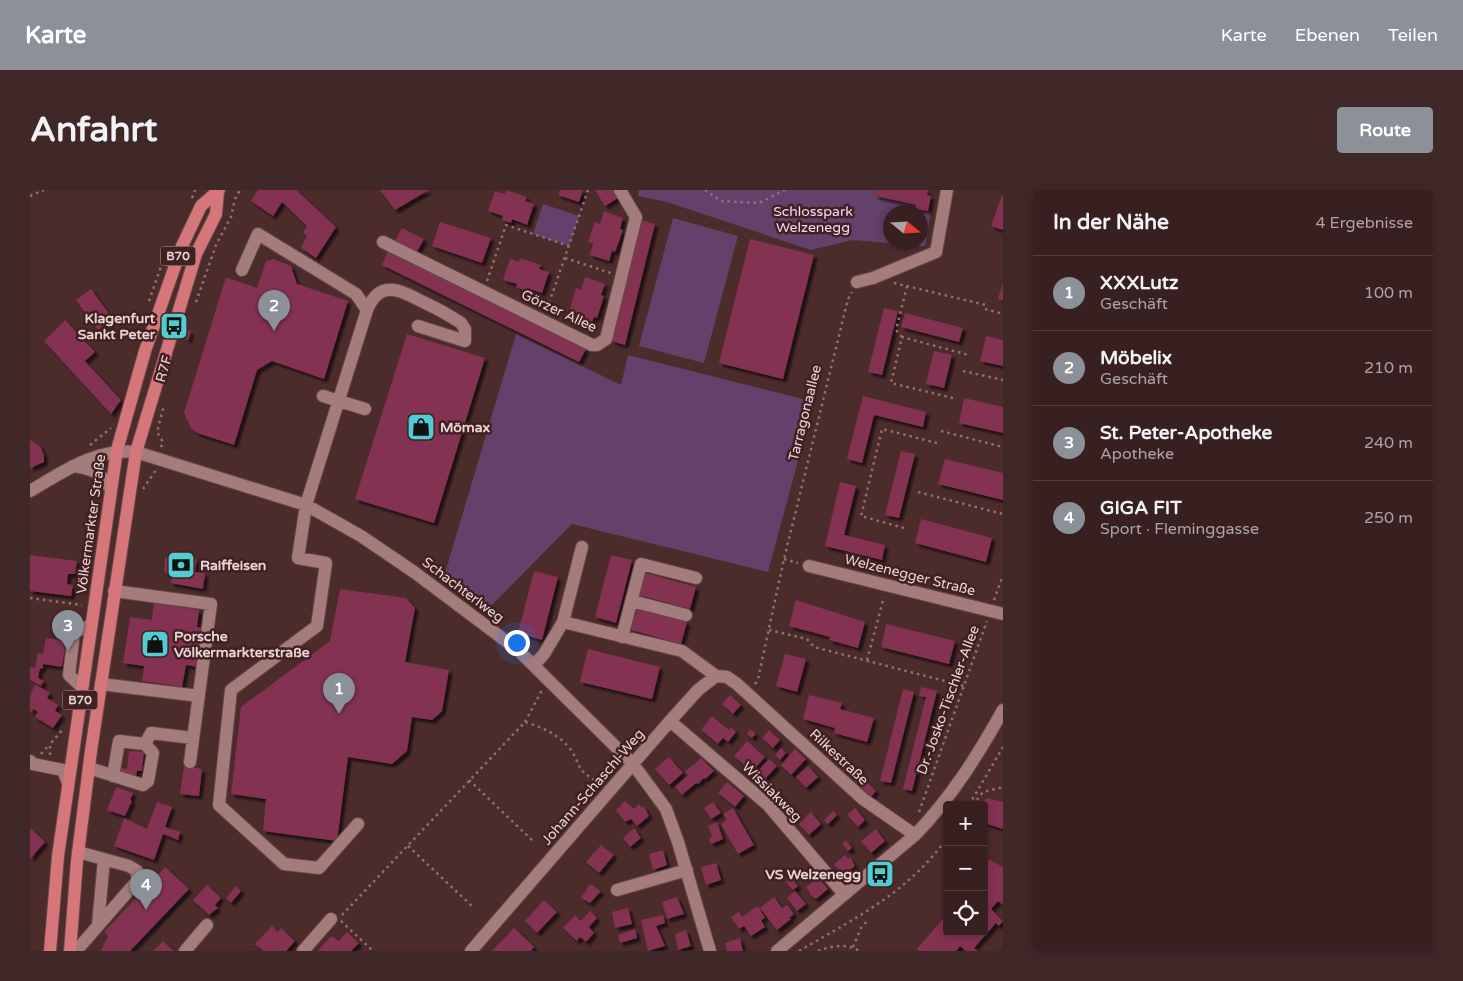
<!DOCTYPE html>
<html lang="de">
<meta charset="utf-8">
<style>
:root{--surface:#392020;--page:#402829;--text:#f1f3f6;--muted:#aba3a5;--line:#533e3e;--accent:#8c9099}
body{margin:0;font-family:"Varela Round",sans-serif;background:var(--page);color:var(--text)}
.controls{position:absolute;right:15px;bottom:15px;display:grid;overflow:hidden;border-radius:5px;box-shadow:0 2px 8px #0003}
.controls button{width:45px;height:45px;display:grid;place-items:center;padding:0;border:0;border-bottom:1px solid var(--line);background:var(--surface);color:var(--text);font:25px sans-serif}
.compass{position:absolute;left:853px;top:15px;width:45px;height:45px;border-radius:50%;background:var(--surface);box-shadow:0 2px 8px #0003;rotate:108deg}
.you{position:absolute;left:486px;top:452px;width:18px;height:18px;margin:-12px;border:4px solid #fff;border-radius:50%;background:#1a73e8;box-shadow:0 0 0 8px #1a73e833}
.badge{display:grid;place-items:center;width:32px;height:32px;border-radius:50%;background:var(--accent);color:#fff;font-size:16px;font-weight:700}
.pin{position:absolute;translate:-50% -41px;filter:drop-shadow(0 1px 2px #0008)}
.pin::after{content:'';position:absolute;top:26px;width:18px;height:15px;background:inherit;clip-path:polygon(0 0,100% 0,50% 100%)}
.list{margin:0;padding:0;list-style:none}
h2{display:flex;justify-content:space-between;align-items:center;height:65px;margin:0;padding:0 20px;font-size:21px}
h2 small{font-size:16px;font-weight:400;color:var(--muted)}
.list li{display:grid;grid-template-columns:32px 1fr auto;gap:15px;align-items:center;box-sizing:border-box;height:75px;padding:0 20px;border-top:1px solid var(--line)}
.list b{display:block;font-size:19px;white-space:nowrap}
.list p{margin:0;font-size:16px;white-space:nowrap;color:var(--muted)}
.list em{font-size:16px;font-style:normal;color:var(--muted)}
.icon{flex:none;width:28px;height:28px;fill:none;stroke:currentColor;stroke-width:2;stroke-linecap:round;stroke-linejoin:round}
.map{position:relative;flex:none;width:973px;height:761px;overflow:hidden;border-radius:5px}
header{display:flex;align-items:center;gap:30px;box-sizing:border-box;height:70px;padding:0 25px;background:var(--accent);color:#fff}
header strong{font-size:24px}
nav{display:flex;gap:28px;margin-inline-start:auto;font-size:18px}
.intro{display:flex;align-items:center;justify-content:space-between;box-sizing:border-box;height:120px;padding:0 30px}
h1{margin:0;font-size:35px}
.button{padding:12px 22px;border-radius:5px;background:var(--accent);color:#fff;font-size:18px;font-weight:700}
main{display:flex;gap:30px;padding:0 30px}
aside{flex:1;background:var(--surface);border-radius:5px;box-shadow:0 2px 8px #0003}
.map>svg:first-child{display:block}
.green{fill:#63416b;fill-rule:evenodd}
.building{fill:#843151;filter:url(#shadow)}
.lines{fill:none;stroke-linecap:round;stroke-linejoin:round}
.minor-casing{stroke:#654849;stroke-width:14}
.major-casing{stroke:#654849;stroke-width:14}
.path{stroke:#8e7171;stroke-width:2.5;stroke-dasharray:2.5 4;stroke-linecap:butt}
.minor{stroke:#a57c7c;stroke-width:12}
.major{stroke:#d5767a;stroke-width:12}
.labels{text-anchor:middle;dominant-baseline:central;stroke-width:5;stroke-linejoin:round;paint-order:stroke}
.shield{fill:#412021;stroke:#b89e9e;stroke-width:1}
.shield-label{font-size:12px;font-weight:bold;fill:#ebd4d4}
.park-label{font-size:14px;fill:#f4d6fc;stroke:#412021}
.street-label{font-size:14px;fill:#ebd4d4;stroke:#412021}
.poi-label{font-size:14px;font-weight:bold;fill:#ebd4d4;stroke:#412021;text-anchor:start}
</style>
<header>
<strong>Karte</strong>
<nav><a>Karte</a><a>Ebenen</a><a>Teilen</a></nav>
</header>
<div class="intro"><h1>Anfahrt</h1><a class="button">Route</a></div>
<main>
<div class="map">
<svg width="973" height="761" viewBox="0 0 973 761">
<defs>
<filter id="shadow"><feDropShadow dx="3.5" dy="3.5" stdDeviation="1" flood-color="#0009"/></filter>
</defs>
<rect width="100%" height="100%" fill="#4c2b2b"/>
<path class="green" d="M609 0H846L845 6 886 15 885 19 901 21 895 56 822 50 781 60 637 12 608 6ZM861 22H891V52H861Z
M513 14 549 26 539 56 503 44Z
M643 28 708 46 674 173 609 156Z
M486 144 591 195 598 165 784 212 738 382 542 334 456 421 413 390Z"/>
<path class="building" d="M228 0H266L306 37 286 68 271 58 277 45 273 43 277 36 252 12 243 26 221 11Z
M350 0H399L365 20Z
M476 0 497 7 495 11 504 14 497 35 482 29 481 33 472 30 473 26 458 21 465 1 475 4Z
M530 0H553L549 12 528 5Z
M565 0H583L588 8 575 16Z
M846 0H898L897 5 901 6 898 21 885 19 886 15 845 6Z
M973 3V40L961 36Z
M574 21 593 28 590 39 593 40 585 62 582 61 579 71 560 65 563 54 558 52 565 32 570 34Z
M611 30 625 34 595 155 581 151Z
M410 32 461 48 452 73 402 56Z
M372 38 394 49 387 62 365 51Z
M720 49 784 65 753 189 689 173Z
M358 61 556 159 549 172 352 75Z
M490 68 511 75 509 79 519 82 512 103 497 98 496 101 486 97 487 94 473 90 480 69 489 72Z
M243 69 261 76 267 94 318 111 294 189 242 171 227 180 204 255 167 243 161 238 154 223 196 87 227 98 236 71Z
M555 87 575 94 571 105 574 106 567 128 564 127 560 137 541 131 544 120 540 119 546 98 551 100Z
M973 93V111L968 109Z
M61 99 83 129 68 140 46 110Z
M854 118 868 121 852 185 838 182Z
M875 123 933 138 929 152 871 137Z
M35 130 65 162 55 171 91 210 81 224 14 151Z
M158 140 161 141 158 150 155 149Z
M377 144 455 168 404 333 325 309Z
M956 146 973 150V176L950 171Z
M904 161 922 165 914 198 896 194Z
M833 206 896 222 893 237 844 225 832 273 817 269Z
M934 208 973 217V243L929 233Z
M0 250 10 256 14 265V272L0 278Z
M871 261 885 264 869 328 855 325Z
M915 269 973 283V310L908 294Z
M810 292 826 296 814 345 855 355 852 370 795 356Z
M891 329 962 348 956 372 885 353Z
M142 362 167 369 165 382 175 383 173 399 141 393 142 388 134 381 135 369Z
M0 365 47 371 45 384H38L37 394 43 395 41 406 0 401Z
M581 365 602 370 586 433 565 427Z
M504 381 528 387 512 450 488 443Z
M615 383 666 397 660 419 609 405Z
M310 399 376 408 385 418 375 472 419 480 412 521 402 530 382 527 377 561 362 574 318 567 307 651 233 641 236 609 201 604 211 517 300 451Z
M766 410 835 432 828 458 799 450 800 447 759 436Z
M124 413 169 420 167 437 173 438 168 477 156 475 152 497 112 491 114 476 93 473 100 427 122 430Z
M607 419 657 432 651 454 601 440Z
M856 434 925 451 919 474 851 457Z
M16 448 36 451 32 477 13 474V479L10 478 8 488 14 491 11 496 0 490V477L5 478 8 463 13 464Z
M558 459 630 477 622 509 550 492Z
M755 464 776 469 767 502 746 496Z
M5 494 20 503 17 508 28 515 25 521 32 525 23 538 5 527 8 522 3 519 0 523V506Z
M891 497 907 501 882 601 873 599 896 507 889 506Z
M873 499 884 502 861 593 850 591Z
M700 505 711 515 703 524 692 514Z
M779 505 812 513 810 519 844 528 837 552 804 543 805 538 773 529Z
M682 526 699 540 701 537 706 542 698 552 693 548 688 554 671 540Z
M720 539 726 544 722 548 717 544Z
M739 540 750 550 743 558 732 548Z
M717 551 735 567 722 582 704 566Z
M751 558 756 563 750 570 745 565Z
M765 559 776 569 761 585 751 575Z
M99 561 114 562 112 581H107L106 587 90 584 91 578 97 579Z
M639 567 653 583 639 595 625 579Z
M671 568 684 581 675 589 674 588 668 594 666 593 652 605 645 597 658 585 655 582Z
M739 569 747 576 735 589 727 582Z
M816 571 846 601 841 607 810 577Z
M154 576 172 579 169 606 150 604Z
M778 576 788 587 776 598 766 587Z
M697 592 714 606 705 617 688 603Z
M86 597 103 603 100 610 102 611 95 626 77 620Z
M957 608 973 612V639L954 633V615H946Z
M595 611 604 619 609 614 612 618 614 616 619 626 607 636 601 629 595 632 586 620Z
M127 612 142 617 135 637 150 642 148 650 133 644 124 670 84 656 94 628 117 639Z
M683 612 691 623 681 629 674 618Z
M703 618 724 655 708 664 691 634 697 630 693 624Z
M825 618 835 630 828 637 817 625Z
M803 621 807 625 798 634 794 630Z
M781 622 791 634 779 645 769 634Z
M687 632 693 649 681 654 679 649 682 647 678 636Z
M0 638 15 652 0 669Z
M604 638 611 648 600 657 593 648Z
M846 639 855 651 841 663 831 651Z
M816 650 822 658 818 661 812 654Z
M571 655 584 665 569 683 556 672Z
M633 660 637 675 623 680 619 664Z
M815 665 818 669 820 667 825 676 813 686 804 674Z
M954 667 973 677V715L968 711 961 719 973 731 969 736 966 733 944 758 948 761H936L930 756 926 761H889L887 759 917 724V742H954Z
M686 673 691 690 676 695 671 677Z
M135 677 159 699 100 761H71L78 746 74 742Z
M761 688 768 696 763 700 756 692Z
M788 688 798 699 786 709 779 704 780 703 776 697Z
M560 694 571 701 560 713 551 708Z
M177 695 191 708 185 715 188 718 179 725 163 710Z
M206 696 211 701 201 713 196 708Z
M765 701 776 714 767 721 757 708Z
M647 707 654 724 637 729 632 712Z
M744 707 752 718 757 715 764 724 759 728 761 729 747 740 730 718Z
M514 710 527 722 507 743 495 731Z
M728 716 735 728 731 730 735 737 721 746 714 736 709 739 701 727 709 722 712 727Z
M598 718 602 734 585 738 582 722Z
M560 721 567 728 559 737 564 743 556 752 550 747 547 751 533 738 545 725 551 731Z
M633 725 635 733 626 736 635 756 618 761 611 730Z
M242 736 248 742 251 738 265 751 256 761H233L225 754Z
M484 738 504 757 501 761H462Z
M605 739 607 748 590 753 588 745Z
M656 740 661 756 648 760 645 744Z
M317 742 329 753 321 761H288L301 746 309 751Z
M710 748 713 761H697L695 753Z
M133 751 144 761H123Z"/>
<g class="lines">
<defs>
<path id="minor" d="M353 52 562 155H567L576 149 606 27 590 0
M212 80 228 44 326 104 337 120 276 315 268 368 296 373 287 436 201 500 189 615 254 674 289 678 328 634
M827 92 843 88 906 62 917 0
M337 120C350 89 370 100 393 112 406 118 419 125 431 133L435 139V151L388 136
M293 206 335 219
M43 276C61 278 73 283 81 300
M0 301C33 282 66 258 106 262L276 315 331 346 384 382 488 460 603 574 636 619 648 652 680 761
M779 376 973 424
M84 401 181 414 160 572
M602 411 656 425
M533 432 552 357
M592 447 611 374 666 388
M504 475 514 464 533 432 652 461 686 486
M71 494 169 506
M52 497 39 485 44 443 61 435
M640 531 738 615 814 704
M115 554 121 543 163 548
M0 571 3 574 33 580 38 593
M59 578 113 595 118 591 123 563 115 554 89 551 83 586
M587 700 657 680
M68 735 74 669
M46 761 107 691V681L99 676 48 662
M155 761 177 735
M273 761 301 729
M441 761 640 531 668 500 686 486 697 487 707 494 833 609 885 645
M747 761 885 645C921 608 948 565 973 520"/>
<path id="major" d="M20 761 28 666 87 260 115 161 152 56 171 16 189 0
M40 761 47 671 61 561 106 262 166 64 186 24 188 1"/>
</defs>
<use href="#minor" class="minor-casing"/>
<use href="#major" class="major-casing"/>
<path class="path" d="M675 0 691 11 729 13 755 0
M0 6 14 0
M162 8 165 0
M535 68 581 83
M457 91 476 35 539 56
M864 93 956 115
M119 111 136 62
M166 112 186 55 201 27 205 9 210 0
M517 119 558 0
M955 119 973 124
M872 147 866 140 877 96
M933 181 973 190
M923 208 861 193 872 147 939 165
M911 241 973 257
M60 255 81 238
M131 257 133 252 127 242 134 215
M113 299 126 280
M888 302 973 324
M874 338 831 326 852 239 907 253
M754 369 768 373
M0 408 52 415
M964 410 973 385
M739 440 777 449 784 457 934 496
M837 470 854 407
M725 494 728 489 754 369 818 109 822 102
M495 532 512 500
M11 564 19 555
M20 565V554L34 538
M439 590 504 652
M939 615 973 557
M943 615 953 602 973 597
M889 622 957 431
M378 656 444 718
M312 725 495 532C512 537 530 545 541 560 552 576 544 577 564 590
M311 731 343 761
M823 757 831 738 838 730
M769 761C824 729 879 702 917 648
M788 761C801 756 817 753 829 761"/>
<use href="#minor" class="minor"/>
<use href="#major" class="major"/>
</g>
<defs>
<symbol id="bus-square" viewBox="-11 -11 22 22"><rect x="-9" y="-9" width="18" height="18" rx="4" fill="#51ccd1" stroke="#412021"/><path d="M-5-6H5V4H4V6H2V4H-2V6H-4V4H-5ZM-3.5-4V0h7V-4ZM-3.5 1.2v1.5H-2V1.2ZM2 1.2v1.5H3.5V1.2Z" fill="#111"/></symbol>
<symbol id="shop-square" viewBox="-11 -11 22 22"><rect x="-9" y="-9" width="18" height="18" rx="4" fill="#51ccd1" stroke="#412021"/><path d="M-5-2.5h2.3a2.7 3.5 0 0 1 5.4 0H5L5.5 6h-11ZM-1.5-2.5h3a1.5 2.3 0 0 0-3 0Z" fill="#111"/></symbol>
<symbol id="bank-square" viewBox="-11 -11 22 22"><rect x="-9" y="-9" width="18" height="18" rx="4" fill="#51ccd1" stroke="#412021"/><path d="M-6-4H6V4H-6ZM0-2.3a2.3 2.3 0 1 0 0 4.6a2.3 2.3 0 1 0 0-4.6Z" fill="#111"/></symbol>
</defs>
<g fill-rule="evenodd">
<use href="#bus-square" x="128" y="120" width="32" height="32"/>
<use href="#shop-square" x="375" y="221" width="32" height="32"/>
<use href="#bank-square" x="135" y="359" width="32" height="32"/>
<use href="#shop-square" x="109" y="438" width="32" height="32"/>
<use href="#bus-square" x="834" y="668" width="32" height="32"/>
</g>
<g class="labels">
<g class="shield">
<rect x="130.5" y="56.5" width="35" height="19" rx="4"/>
<rect x="32.5" y="500.5" width="35" height="19" rx="4"/>
</g>
<g class="shield-label">
<text x="148" y="66">B70</text>
<text x="50" y="510">B70</text>
</g>
<g class="park-label">
<text x="783" y="21">Schlosspark<tspan x="783" dy="16">Welzenegg</tspan></text>
</g>
<g class="street-label">
<text transform="translate(529 121) rotate(25)">Görzer Allee</text>
<text transform="translate(134 179) rotate(-74)">R7F</text>
<text transform="translate(775 223) rotate(-76)">Tarragonaallee</text>
<text transform="translate(61 334) rotate(-82)">Völkermarkter Straße</text>
<text transform="translate(880 385) rotate(14)">Welzenegger Straße</text>
<text transform="translate(433 400) rotate(37)">Schachterlweg</text>
<text transform="translate(918 510) rotate(-70)">Dr.-Josko-Tischler-Allee</text>
<text transform="translate(809 567) rotate(43)">Rilkestraße</text>
<text transform="translate(563 597) rotate(-49)">Johann-Schaschl-Weg</text>
<text transform="translate(742 602) rotate(45)">Wissiakweg</text>
</g>
<g class="poi-label">
<text x="125" y="128" text-anchor="end">Klagenfurt<tspan x="125" dy="16">Sankt Peter</tspan></text>
<text x="410" y="237">Mömax</text>
<text x="170" y="375">Raiffeisen</text>
<text x="144" y="446">Porsche<tspan x="144" dy="16">Völkermarkterstraße</tspan></text>
<text x="831" y="684" text-anchor="end">VS Welzenegg</text>
</g>
</g>
</svg>
<div class="controls">
<button>+</button>
<button>−</button>
<button><svg class="icon" aria-label="locate" viewBox="0 0 24 24"><circle cx="12" cy="12" r="6"/><path d="M12 2v4M12 18v4M2 12h4M18 12h4"/></svg></button>
</div>
<svg class="compass" viewBox="-18 -18 36 36"><path d="M0-13l5 13h-10z" fill="#e53935"/><path d="M0 13l5-13h-10z" fill="#aba3a5"/></svg>
<div class="you"></div>
<div class="pin badge" style="left:309px;top:524px">1</div>
<div class="pin badge" style="left:244px;top:141px">2</div>
<div class="pin badge" style="left:38px;top:461px">3</div>
<div class="pin badge" style="left:116px;top:720px">4</div>
</div>
<aside>
<h2>In der Nähe<small>4 Ergebnisse</small></h2>
<ul class="list">
<li><span class="badge">1</span><div><b>XXXLutz</b><p>Geschäft</p></div><em>100 m</em></li>
<li><span class="badge">2</span><div><b>Möbelix</b><p>Geschäft</p></div><em>210 m</em></li>
<li><span class="badge">3</span><div><b>St. Peter-Apotheke</b><p>Apotheke</p></div><em>240 m</em></li>
<li><span class="badge">4</span><div><b>GIGA FIT</b><p>Sport · Fleminggasse</p></div><em>250 m</em></li>
</ul>
</aside>
</main>
